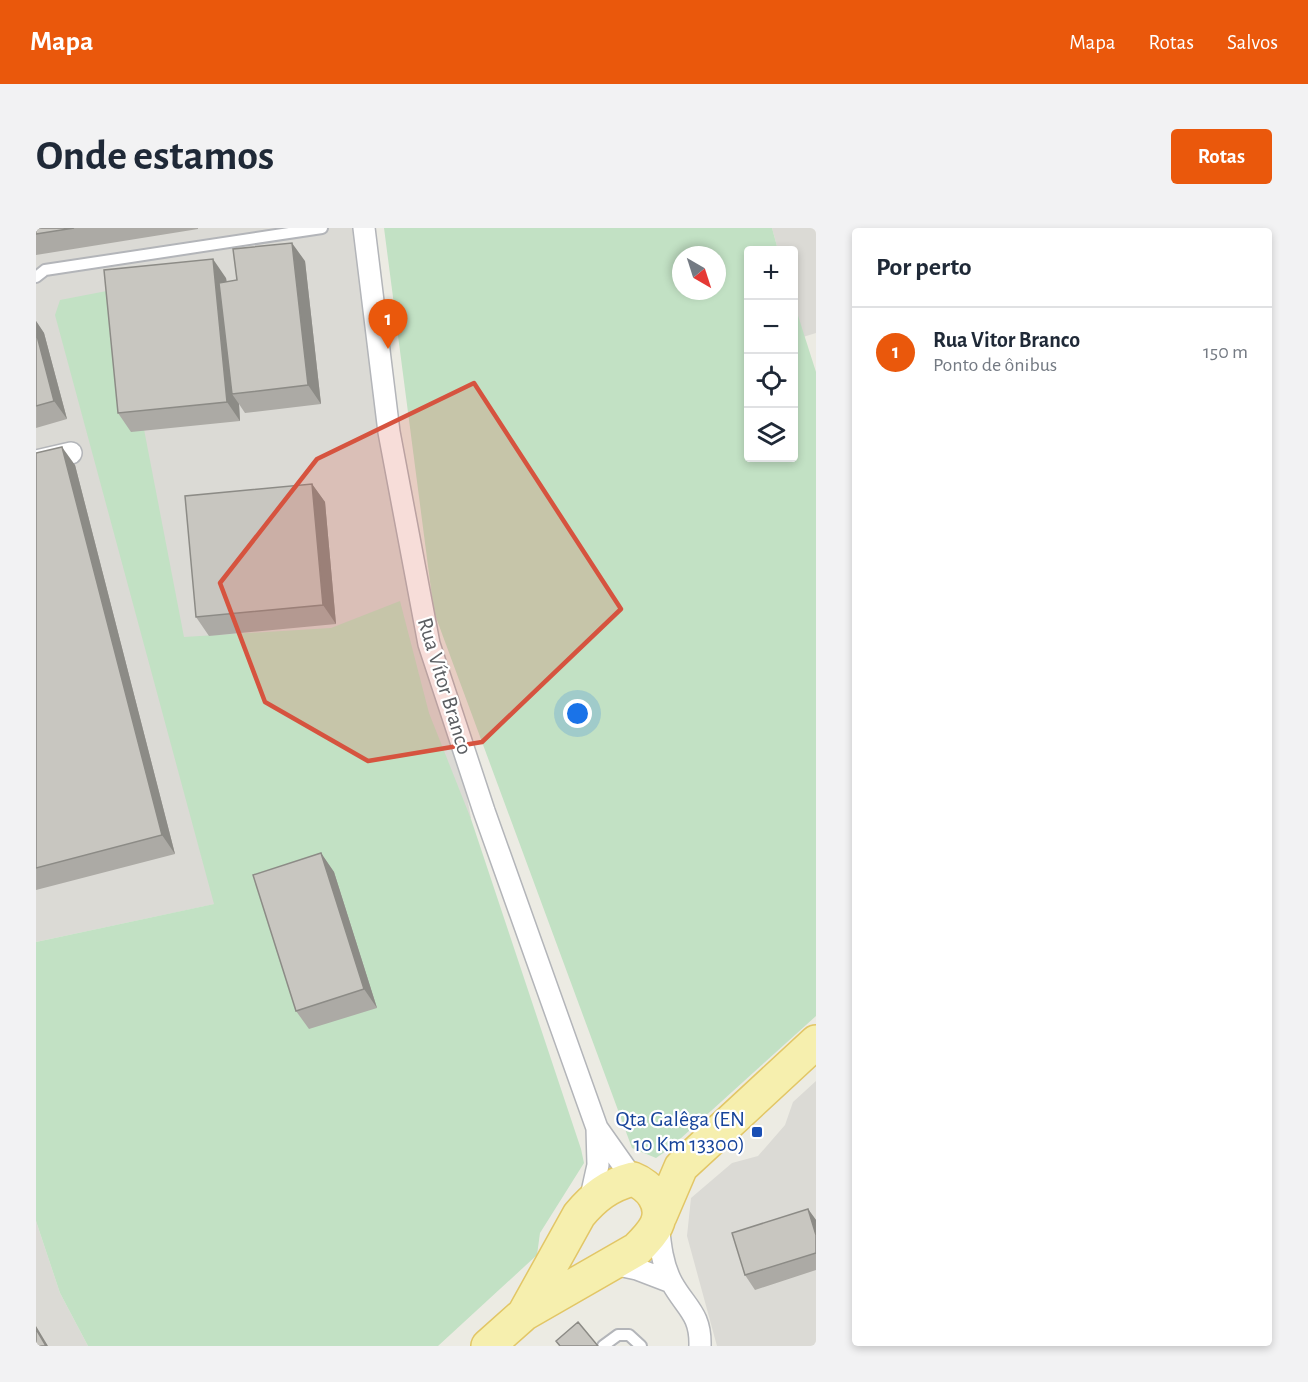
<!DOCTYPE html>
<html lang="pt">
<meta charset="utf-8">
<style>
:root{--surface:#fff;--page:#f2f2f3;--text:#1f2937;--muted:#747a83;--line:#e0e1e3;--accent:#ea580c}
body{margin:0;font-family:"Alegreya Sans",sans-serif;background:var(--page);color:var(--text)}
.controls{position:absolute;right:18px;top:18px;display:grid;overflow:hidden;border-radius:6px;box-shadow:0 3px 9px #0003}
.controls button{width:54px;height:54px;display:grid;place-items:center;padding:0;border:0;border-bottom:2px solid var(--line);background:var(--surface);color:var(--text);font:30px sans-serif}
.compass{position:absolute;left:636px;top:18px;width:54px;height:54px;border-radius:50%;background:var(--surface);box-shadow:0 3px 9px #0003;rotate:141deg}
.you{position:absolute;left:542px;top:486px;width:21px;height:21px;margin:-15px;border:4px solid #fff;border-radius:50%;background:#1a73e8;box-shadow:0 0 0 9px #1a73e833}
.badge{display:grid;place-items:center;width:39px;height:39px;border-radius:50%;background:var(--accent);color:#fff;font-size:20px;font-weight:700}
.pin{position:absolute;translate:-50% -50px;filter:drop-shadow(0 2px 3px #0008)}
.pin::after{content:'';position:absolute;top:32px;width:21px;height:18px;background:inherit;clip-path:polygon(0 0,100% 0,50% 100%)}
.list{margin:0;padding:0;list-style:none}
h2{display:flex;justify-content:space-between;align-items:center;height:78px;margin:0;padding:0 24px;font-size:26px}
h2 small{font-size:20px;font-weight:400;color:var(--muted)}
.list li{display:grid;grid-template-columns:39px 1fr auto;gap:18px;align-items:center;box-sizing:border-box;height:90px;padding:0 24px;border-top:2px solid var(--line)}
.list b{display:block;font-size:22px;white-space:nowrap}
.list p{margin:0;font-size:20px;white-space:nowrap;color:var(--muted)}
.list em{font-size:20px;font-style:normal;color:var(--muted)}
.icon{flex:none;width:33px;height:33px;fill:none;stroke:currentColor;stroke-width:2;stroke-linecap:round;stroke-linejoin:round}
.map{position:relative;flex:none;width:780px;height:1118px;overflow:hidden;border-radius:6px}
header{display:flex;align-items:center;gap:36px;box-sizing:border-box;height:84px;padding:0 30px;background:var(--accent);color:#fff}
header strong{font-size:28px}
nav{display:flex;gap:33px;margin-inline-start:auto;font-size:21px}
.intro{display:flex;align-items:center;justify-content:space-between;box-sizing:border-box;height:144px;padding:0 36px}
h1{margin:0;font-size:42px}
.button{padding:15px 27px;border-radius:6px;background:var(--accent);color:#fff;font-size:21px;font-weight:700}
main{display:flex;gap:36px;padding:0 36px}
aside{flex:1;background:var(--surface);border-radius:6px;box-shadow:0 3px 9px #0003}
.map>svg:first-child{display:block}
</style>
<header>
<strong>Mapa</strong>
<nav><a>Mapa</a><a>Rotas</a><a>Salvos</a></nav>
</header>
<div class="intro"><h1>Onde estamos</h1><a class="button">Rotas</a></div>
<main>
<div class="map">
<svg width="780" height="1118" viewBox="0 0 780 1118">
<rect width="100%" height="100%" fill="#ecebe3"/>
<!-- industrial -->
<path fill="#dbdad5" d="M 0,0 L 323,0 L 435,590 L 230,665 L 0,714 Z
M 736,0 L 780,0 L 780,105 L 767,109 L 758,75 L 758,22 L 742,22 Z
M 780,853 L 780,1118 L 681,1118 L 651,1008 L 655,970 L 696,935 L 722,928 L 749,897 L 757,874 Z
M 0,993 L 24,1065 L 52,1118 L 0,1118 Z"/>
<!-- green -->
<path fill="#c2e1c4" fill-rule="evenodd" d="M 348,0 L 736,0 L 742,22 L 712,22 L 712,230 L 758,230 L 758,75 L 780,144 L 780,788 L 633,921 L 620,930 L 596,920 L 398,384 ZM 645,27 L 681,27 L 681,63 L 645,63 Z
M 81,61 L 148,409 L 295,400 L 364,373 L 393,485 L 435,591 L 545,921 L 548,935 L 504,1005 L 501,1027 L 402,1118 L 52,1118 L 24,1065 L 0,993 L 0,714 L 178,676 L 19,87 L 24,72 Z"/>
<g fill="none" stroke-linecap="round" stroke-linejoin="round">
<defs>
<path id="lane" d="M 0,49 L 9,42 L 286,0
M 567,1118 L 582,1107 L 593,1107 L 605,1118"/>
<path id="street" d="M 328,0 L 353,204 L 393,416 L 448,583 L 561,900 L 597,951
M 0,233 L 35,225
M 554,973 L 562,937 L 561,900
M 622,995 C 624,1015 626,1037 636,1055 C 650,1080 665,1086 664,1118
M 578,1036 L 601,1041 L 635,1054"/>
<path id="primary" d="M 624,988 L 645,939 L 780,814
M 452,1118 L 488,1086 L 601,1021 C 616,1006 632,990 618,968 C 614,961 605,954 597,951 C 573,957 558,969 543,987 L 488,1086"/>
</defs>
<!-- lane casing -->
<use href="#lane" stroke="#b3b5b9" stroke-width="14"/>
<!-- street casing -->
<use href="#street" stroke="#b3b5b9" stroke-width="24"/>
<!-- primary casing -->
<use href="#primary" stroke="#e2c666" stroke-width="36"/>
<!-- lane -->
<use href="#lane" stroke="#fff" stroke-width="10"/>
<!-- street -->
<use href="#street" stroke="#fff" stroke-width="21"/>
<!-- primary -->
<use href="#primary" stroke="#f6efae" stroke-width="33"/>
</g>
<!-- wall -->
<path fill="#acaaa5" d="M 0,0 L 162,0 L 162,1 L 0,27 Z
M 269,33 L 285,176 L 209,185 L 203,176 L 204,193 L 95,204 L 82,185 L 190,50 L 191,54 L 201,52 Z
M 0,93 L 8,105 L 31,191 L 0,200 Z
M 0,225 L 39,237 L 139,626 L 0,662 Z
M 276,256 L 289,274 L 300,396 L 173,408 L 160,389 Z
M 285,625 L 298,644 L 341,780 L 273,801 L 260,783 Z
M 772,981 L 780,992 L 780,1042 L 719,1062 L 709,1047 Z"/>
<!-- shaded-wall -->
<path fill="#8c8b86" d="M 256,15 L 269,33 L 285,176 L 272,157 Z
M 177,31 L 190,50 L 202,165 L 196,166 L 203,176 L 204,193 L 191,174 Z
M 0,93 L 8,105 L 31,191 L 18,173 L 0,104 Z
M 26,219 L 39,237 L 139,626 L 126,607 Z
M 276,256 L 289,274 L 300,396 L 287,377 Z
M 285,625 L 298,644 L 341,780 L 328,761 Z
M 772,981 L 780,992 L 780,1007 Z
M 0,1098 L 12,1118 L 10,1118 L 0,1101 Z"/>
<!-- building -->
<path fill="#c8c6c0" stroke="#8c8b86" stroke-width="1.5" d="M 0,0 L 38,0 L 0,6 Z
M 256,15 L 272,157 L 196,166 L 183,55 L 201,52 L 197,21 Z
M 177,31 L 191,174 L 82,185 L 68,42 Z
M 0,104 L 18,173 L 0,178 Z
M 26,219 L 126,607 L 0,640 L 0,225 Z
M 276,256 L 287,377 L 160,389 L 149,268 Z
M 285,625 L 328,761 L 260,783 L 217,647 Z
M 772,981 L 780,1007 L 780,1025 L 709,1047 L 696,1005 Z
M 542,1094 L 562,1118 L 524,1118 L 520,1113 Z
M 0,1101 L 10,1118 L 0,1118 Z"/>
<!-- marked area -->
<path fill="#d6533f" fill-opacity="0.2" stroke="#d6533f" stroke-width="4.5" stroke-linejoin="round" d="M 438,155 L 585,381 L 446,514 L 332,533 L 229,474 L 184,355 L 281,231 Z"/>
<!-- markers -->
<rect fill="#1a4fb4" stroke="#fff" stroke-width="2" x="715" y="898" width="12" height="12" rx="3"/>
<g text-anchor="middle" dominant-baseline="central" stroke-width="4.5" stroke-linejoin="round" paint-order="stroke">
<!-- street labels -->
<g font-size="22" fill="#5b5e62" stroke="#fff">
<text transform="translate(409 458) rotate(73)">Rua Vítor Branco</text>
</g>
<!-- transit labels -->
<g font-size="22" fill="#164399" stroke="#fff" text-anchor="end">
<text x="709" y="891">Qta Galêga (EN<tspan x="709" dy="25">10 Km 13300)</tspan></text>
</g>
</g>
</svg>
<div class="controls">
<button>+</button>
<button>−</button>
<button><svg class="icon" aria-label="locate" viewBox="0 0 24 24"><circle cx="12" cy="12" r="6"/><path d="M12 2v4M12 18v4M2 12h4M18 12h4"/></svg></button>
<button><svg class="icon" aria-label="layers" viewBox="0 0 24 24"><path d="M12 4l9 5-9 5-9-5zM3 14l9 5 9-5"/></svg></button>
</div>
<svg class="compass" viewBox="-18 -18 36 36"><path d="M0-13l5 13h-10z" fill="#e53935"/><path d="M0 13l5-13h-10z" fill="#747a83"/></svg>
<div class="you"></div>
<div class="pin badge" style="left:352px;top:121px">1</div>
</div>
<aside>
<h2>Por perto<small></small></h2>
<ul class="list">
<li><span class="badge">1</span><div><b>Rua Vitor Branco</b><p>Ponto de ônibus</p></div><em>150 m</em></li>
</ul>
</aside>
</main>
